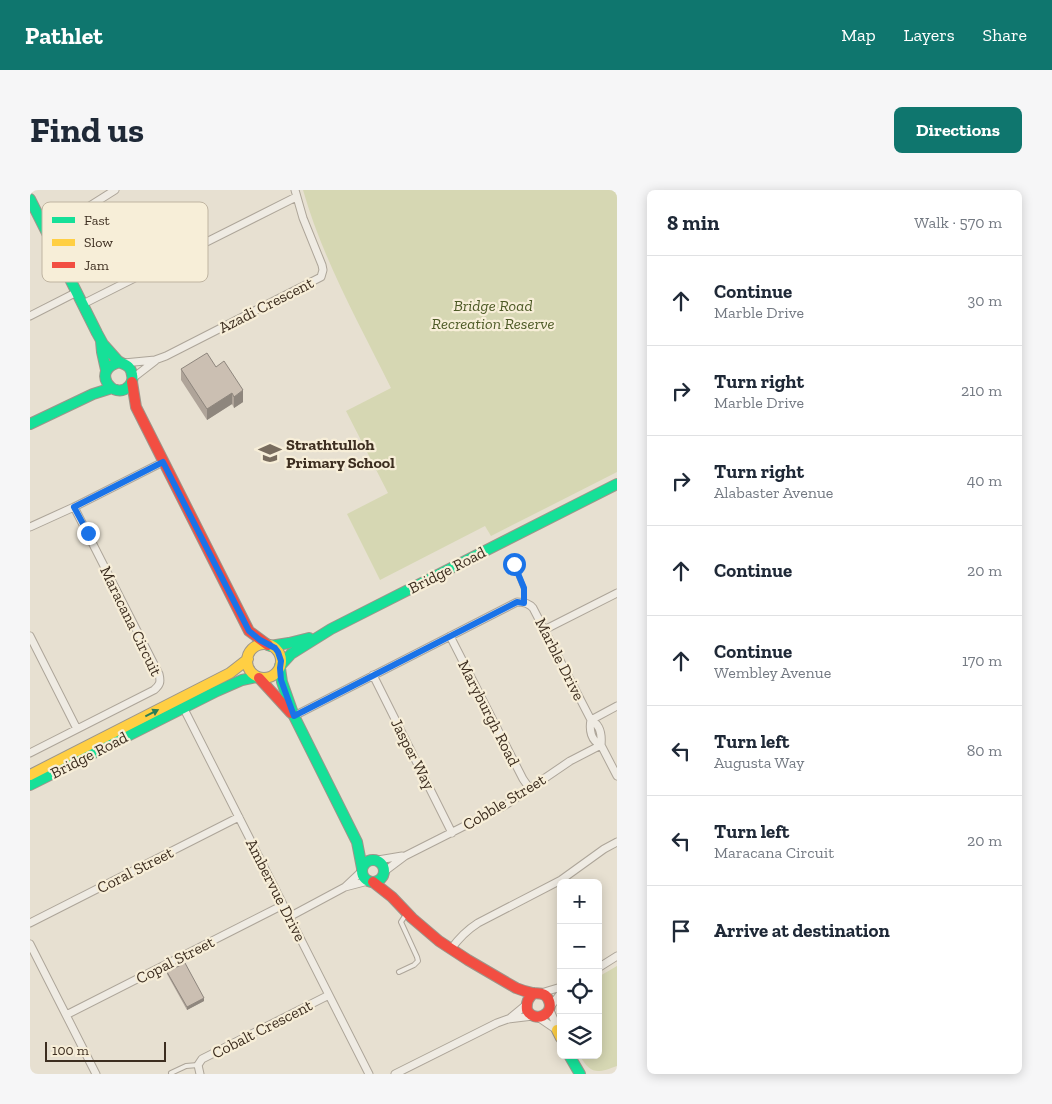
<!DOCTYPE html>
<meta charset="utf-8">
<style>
:root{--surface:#fff;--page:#f6f6f7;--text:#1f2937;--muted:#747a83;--line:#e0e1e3;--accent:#0f766e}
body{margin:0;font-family:"Zilla Slab",serif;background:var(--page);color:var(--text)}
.controls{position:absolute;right:15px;bottom:15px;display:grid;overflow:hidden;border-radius:8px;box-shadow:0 2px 12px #0003}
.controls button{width:45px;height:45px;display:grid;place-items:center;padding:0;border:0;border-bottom:1px solid var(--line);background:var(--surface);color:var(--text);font:25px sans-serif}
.scale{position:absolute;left:15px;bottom:12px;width:121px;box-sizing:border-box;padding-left:5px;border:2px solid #3d2e20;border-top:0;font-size:14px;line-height:18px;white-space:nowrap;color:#3d2e20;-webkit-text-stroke:4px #f7eed8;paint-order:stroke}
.stop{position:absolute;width:15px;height:15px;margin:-11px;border:4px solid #1a73e8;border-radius:50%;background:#fff}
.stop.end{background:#1a73e8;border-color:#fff;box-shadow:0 1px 5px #0008}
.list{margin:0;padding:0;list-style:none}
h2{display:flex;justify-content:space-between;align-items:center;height:65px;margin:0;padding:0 20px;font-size:21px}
h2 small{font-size:16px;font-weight:400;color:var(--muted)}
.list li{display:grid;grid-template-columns:32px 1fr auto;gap:15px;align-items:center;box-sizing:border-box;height:90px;padding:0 20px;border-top:1px solid var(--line)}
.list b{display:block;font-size:19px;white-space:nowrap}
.list p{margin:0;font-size:16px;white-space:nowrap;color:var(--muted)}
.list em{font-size:16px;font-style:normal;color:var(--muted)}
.icon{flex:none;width:28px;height:28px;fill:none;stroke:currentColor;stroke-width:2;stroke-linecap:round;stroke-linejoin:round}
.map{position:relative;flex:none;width:587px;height:884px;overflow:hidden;border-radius:8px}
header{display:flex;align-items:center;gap:30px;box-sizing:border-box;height:70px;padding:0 25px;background:var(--accent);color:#fff}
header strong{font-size:24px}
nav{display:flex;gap:28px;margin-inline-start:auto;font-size:18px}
.intro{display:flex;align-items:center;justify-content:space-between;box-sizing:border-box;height:120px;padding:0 30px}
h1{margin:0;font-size:35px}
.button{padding:12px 22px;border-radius:8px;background:var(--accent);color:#fff;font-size:18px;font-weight:700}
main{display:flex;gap:30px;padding:0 30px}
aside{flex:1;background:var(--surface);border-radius:8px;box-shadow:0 2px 12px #0003}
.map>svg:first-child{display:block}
</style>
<header>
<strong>Pathlet</strong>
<nav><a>Map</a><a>Layers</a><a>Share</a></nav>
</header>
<div class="intro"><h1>Find us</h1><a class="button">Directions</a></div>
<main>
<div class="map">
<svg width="587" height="884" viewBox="0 0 587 884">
<rect width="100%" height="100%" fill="#e7e0d1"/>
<!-- green -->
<path fill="#d6d7b3" d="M 273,0 L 587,0 L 587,282 L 461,346 L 455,336 L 350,390 L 317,324 L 358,303 L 316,221 L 361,198 C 329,133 293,70 273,0 Z
M 587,776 L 587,876 C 566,884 561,884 549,865 L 568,865 L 568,787 Z"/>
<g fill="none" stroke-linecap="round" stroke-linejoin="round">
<defs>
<path id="lane" d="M 484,374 L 494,399 L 494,412
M 369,782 L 384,775 L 388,771 L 387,767 L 371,732 L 377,723
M 141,883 L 156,876 L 168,875"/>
<path id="street" d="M 17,43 L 85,0
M 53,114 L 266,7
M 0,126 L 47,102
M 94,173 L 125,170 L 136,166 L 291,87 L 293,80 L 292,75 L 273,28 L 265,0
M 103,188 L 125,171
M 0,337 L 44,317 L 133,272
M 514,440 L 587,403
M 0,446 L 47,539
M 420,446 L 493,589 L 500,599
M 343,485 L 422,643
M 153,517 L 339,884
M 264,526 L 487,412 C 494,412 499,413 503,418 L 561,530 C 571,535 572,545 571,555
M 561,530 C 559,540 561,551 571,555 L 587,586
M 561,530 L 587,516
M 0,563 L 124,500 C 130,495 131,492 129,484 L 44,317
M 348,670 L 372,666
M 355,681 L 375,666 L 474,616 L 540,571 L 571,555
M 315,697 L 332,681
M 259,727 L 315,697 L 338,691
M 0,733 L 209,627
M 0,754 L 66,884
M 421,759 C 429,748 437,740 448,733 L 531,690 L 574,659 L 587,652
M 568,778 L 587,766
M 511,803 L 531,797
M 520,817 L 531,803
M 519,818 L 525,832 L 527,840
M 36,825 L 253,715
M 508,827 L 527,840
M 479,829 L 496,815
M 170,884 L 168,875 L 172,869 L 299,805
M 365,884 L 467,833 L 478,829 L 503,826"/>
<path id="fast" d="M 0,9 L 67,143 L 73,154 L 89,172 C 96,175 101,176 102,185 C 103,189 102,193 99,196 C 84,212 59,180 90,172
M 71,151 L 72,162 L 76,180
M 0,234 L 63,204 L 82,198
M 240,456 L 259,453 L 279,448
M 250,476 L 261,464 L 301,439 L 587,294
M 250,478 L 252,492 L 264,526 L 327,652 L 332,678
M 0,595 L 187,501 L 212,490 L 227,487
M332 681a11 11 0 1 1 22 0a11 11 0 1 1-22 0Z
M 539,865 L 550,884"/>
<path id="slow" d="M217 471a17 17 0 1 1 34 0a17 17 0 1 1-34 0Z
M 0,585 L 200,483 L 218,469
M 527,840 L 531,848"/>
<path id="jam" d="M 102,192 L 106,217 L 219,441 L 238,455
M 229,488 L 261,523
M 343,692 L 362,707 L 382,728 L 409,751 L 438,770 L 486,798 C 491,800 497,802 502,803 C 509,804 516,802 519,811 C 524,824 505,834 497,820 C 496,812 498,808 504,803"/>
</defs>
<!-- lane casing -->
<use href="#lane" stroke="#ada599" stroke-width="6"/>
<!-- street casing -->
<use href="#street" stroke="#ada599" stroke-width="9"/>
<!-- fast casing -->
<use href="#fast" stroke="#9c958a" stroke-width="12"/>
<!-- slow casing -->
<use href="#slow" stroke="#9c958a" stroke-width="12"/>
<!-- jam casing -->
<use href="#jam" stroke="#9c958a" stroke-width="12"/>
<!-- lane -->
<use href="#lane" stroke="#efebe3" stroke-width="4"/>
<!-- street -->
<use href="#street" stroke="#efebe3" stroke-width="7"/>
<!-- fast -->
<use href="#fast" stroke="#16e098" stroke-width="10"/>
<!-- slow -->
<use href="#slow" stroke="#ffcf43" stroke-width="10"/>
<!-- jam -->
<use href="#jam" stroke="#f24e42" stroke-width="10"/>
</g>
<!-- wall -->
<path fill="#afa499" d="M 186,177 L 213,212 L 204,218 L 202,214 L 177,230 L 151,190 L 151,179 Z
M 137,782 L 174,811 L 157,820 L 137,784 Z"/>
<!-- shaded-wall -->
<path fill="#8e867d" d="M 213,200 L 213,212 L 204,218 L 204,207 Z
M 202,203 L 202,214 L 177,230 L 177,219 Z
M 174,808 L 174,811 L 157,820 L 157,817 Z"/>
<!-- building -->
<path fill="#cbbfb2" stroke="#8e867d" d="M 177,163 L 186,177 L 194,171 L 213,200 L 204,207 L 202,203 L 177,219 L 151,179 Z
M 155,773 L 174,808 L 157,817 L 137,782 Z"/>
<!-- one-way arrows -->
<defs><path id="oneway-solid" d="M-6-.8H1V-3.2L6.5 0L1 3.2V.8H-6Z" transform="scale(1.25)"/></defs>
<use fill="#2b7e56" href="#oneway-solid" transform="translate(122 523) rotate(-27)"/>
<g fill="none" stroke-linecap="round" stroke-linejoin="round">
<!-- route -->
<path stroke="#1a73e8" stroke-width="6" d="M 58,343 L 44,317 L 133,272 L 219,441 L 230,450 L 245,458 L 248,462 L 251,471 L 250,478 L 251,490 L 264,526 L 487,412 L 494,413 L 494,398 L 484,374"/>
</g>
<!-- icons -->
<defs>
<symbol id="school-bare" viewBox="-9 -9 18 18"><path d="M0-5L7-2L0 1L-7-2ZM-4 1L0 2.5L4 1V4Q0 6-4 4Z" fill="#786c5e" stroke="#f7eed8" stroke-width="2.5" paint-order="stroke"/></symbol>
</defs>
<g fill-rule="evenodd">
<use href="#school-bare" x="224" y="247" width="32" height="32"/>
</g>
<g text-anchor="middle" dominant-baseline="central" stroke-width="4.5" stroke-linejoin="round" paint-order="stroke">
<!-- street labels -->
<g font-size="16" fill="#3d2e20" stroke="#f7eed8">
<text transform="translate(236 115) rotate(-27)">Azadi Crescent</text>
<text transform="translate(417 380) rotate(-27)">Bridge Road</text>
<text transform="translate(101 431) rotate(64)">Maracana Circuit</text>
<text transform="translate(530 469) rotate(63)">Marble Drive</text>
<text transform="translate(459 523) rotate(63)">Maryburgh Road</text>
<text transform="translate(383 564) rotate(63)">Jasper Way</text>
<text transform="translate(59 565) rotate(-27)">Bridge Road</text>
<text transform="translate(474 612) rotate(-31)">Cobble Street</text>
<text transform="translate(105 680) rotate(-27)">Coral Street</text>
<text transform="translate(246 700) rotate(63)">Ambervue Drive</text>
<text transform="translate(145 770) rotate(-27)">Copal Street</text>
<text transform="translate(232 839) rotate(-27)">Cobalt Crescent</text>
</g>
<!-- park labels -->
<g font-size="16" font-style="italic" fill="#4d5a26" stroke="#f7eed8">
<text x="463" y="115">Bridge Road<tspan x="463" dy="18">Recreation Reserve</tspan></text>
</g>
<!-- poi labels -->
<g font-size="16" font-weight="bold" fill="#3d2e20" stroke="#f7eed8" text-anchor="start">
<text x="256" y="254">Strathtulloh<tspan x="256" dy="18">Primary School</tspan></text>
</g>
</g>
<!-- legend -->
<rect x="12" y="12" width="166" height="80" rx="8" fill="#f7eed8" stroke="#bfb4a1" stroke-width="1"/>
<rect x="22" y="27" width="23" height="6" fill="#16e098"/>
<rect x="22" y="49" width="23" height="7" fill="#ffcf43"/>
<rect x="22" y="72" width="23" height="6" fill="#f24e42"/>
<g font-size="14" fill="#3d2e20">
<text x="54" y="35">Fast</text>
<text x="54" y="57">Slow</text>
<text x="54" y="80">Jam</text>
</g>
</svg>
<div class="controls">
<button>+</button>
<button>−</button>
<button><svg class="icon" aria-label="locate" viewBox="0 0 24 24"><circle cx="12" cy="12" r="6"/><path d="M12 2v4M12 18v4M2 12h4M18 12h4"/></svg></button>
<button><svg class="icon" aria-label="layers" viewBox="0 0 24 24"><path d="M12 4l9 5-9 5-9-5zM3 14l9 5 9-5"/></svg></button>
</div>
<div class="scale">100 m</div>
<div class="stop" style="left:484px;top:374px"></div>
<div class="stop end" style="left:58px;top:343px"></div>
</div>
<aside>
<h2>8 min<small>Walk · 570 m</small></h2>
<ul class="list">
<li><svg class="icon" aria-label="ahead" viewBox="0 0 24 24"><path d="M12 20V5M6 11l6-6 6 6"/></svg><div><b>Continue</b><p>Marble Drive</p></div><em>30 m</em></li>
<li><svg class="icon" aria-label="right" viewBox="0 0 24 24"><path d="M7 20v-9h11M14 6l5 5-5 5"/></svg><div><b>Turn right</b><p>Marble Drive</p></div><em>210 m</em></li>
<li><svg class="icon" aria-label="right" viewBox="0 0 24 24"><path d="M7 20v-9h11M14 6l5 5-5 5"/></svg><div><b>Turn right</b><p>Alabaster Avenue</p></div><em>40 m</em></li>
<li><svg class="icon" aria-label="ahead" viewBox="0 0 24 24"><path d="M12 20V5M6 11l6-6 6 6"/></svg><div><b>Continue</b></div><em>20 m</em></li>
<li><svg class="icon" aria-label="ahead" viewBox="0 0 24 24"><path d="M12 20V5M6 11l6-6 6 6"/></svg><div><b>Continue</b><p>Wembley Avenue</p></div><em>170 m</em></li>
<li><svg class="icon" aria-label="left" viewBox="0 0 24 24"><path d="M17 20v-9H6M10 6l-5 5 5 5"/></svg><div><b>Turn left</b><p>Augusta Way</p></div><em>80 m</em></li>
<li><svg class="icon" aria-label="left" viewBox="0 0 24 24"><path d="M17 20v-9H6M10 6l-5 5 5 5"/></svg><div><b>Turn left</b><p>Maracana Circuit</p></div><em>20 m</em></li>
<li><svg class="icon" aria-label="arrive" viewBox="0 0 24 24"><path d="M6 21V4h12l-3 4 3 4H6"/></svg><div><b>Arrive at destination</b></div></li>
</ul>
</aside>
</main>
